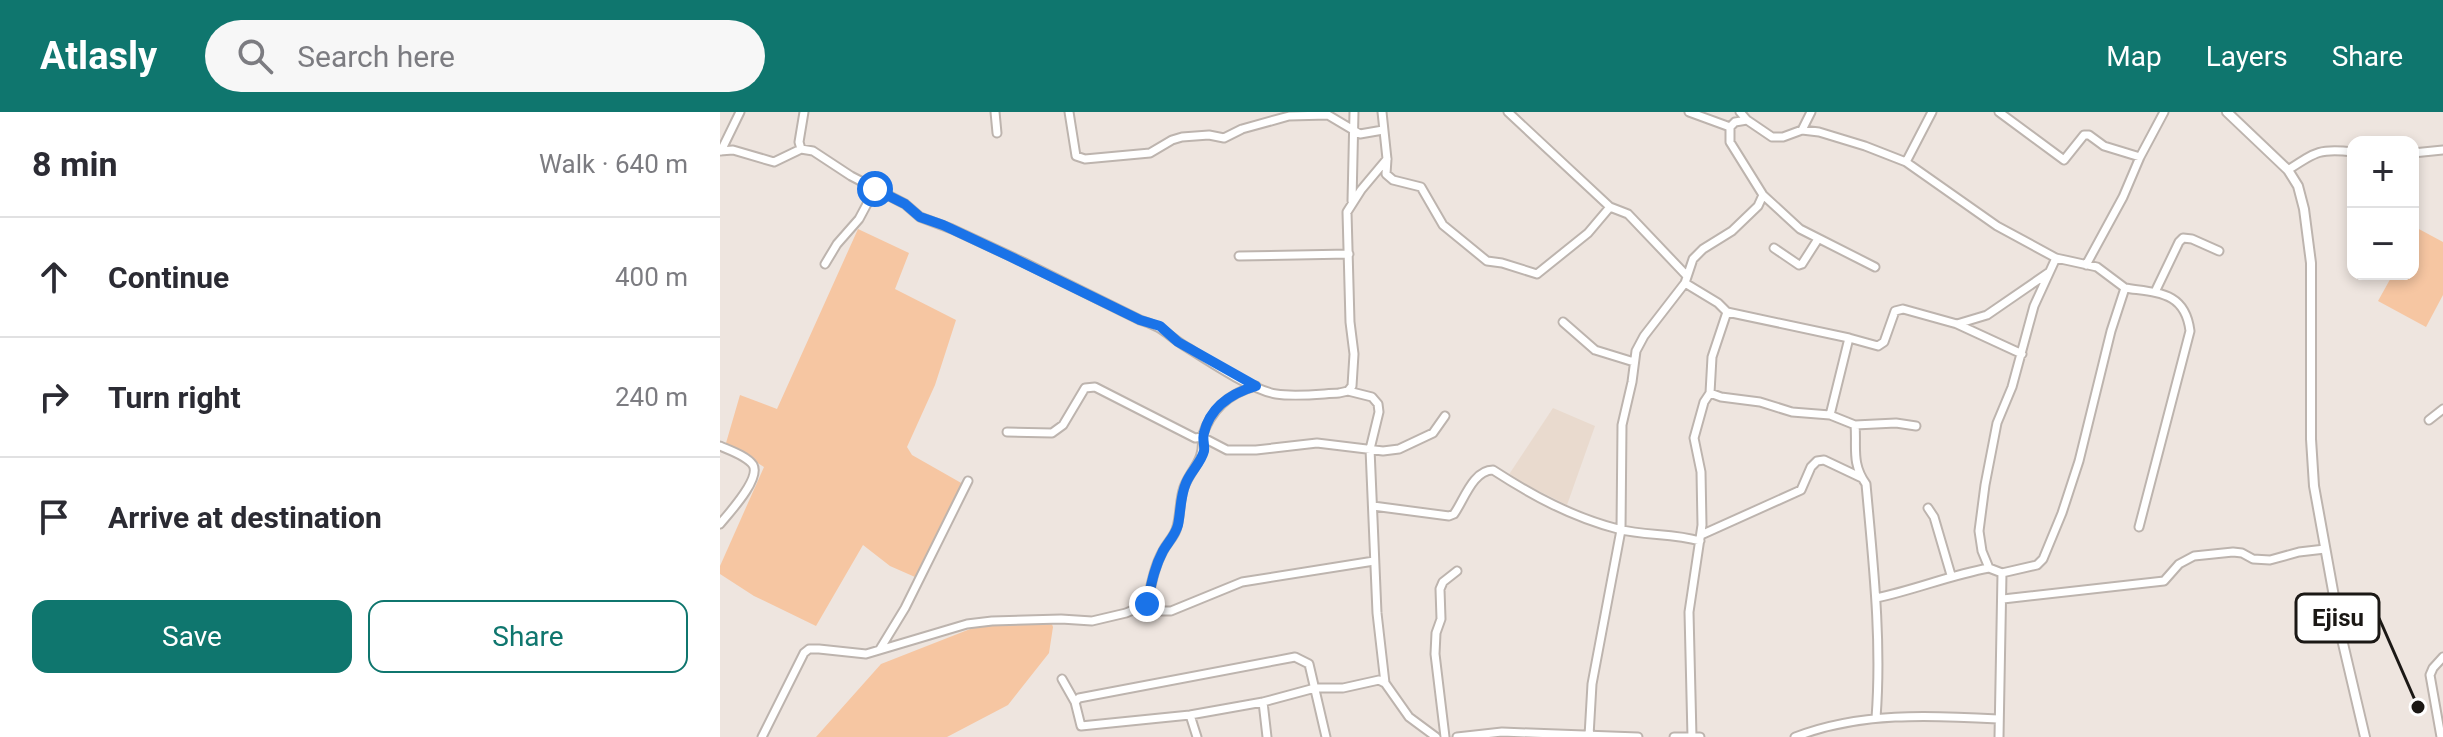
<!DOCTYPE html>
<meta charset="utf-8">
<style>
:root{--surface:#fff;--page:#f7f7f7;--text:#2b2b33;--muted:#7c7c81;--line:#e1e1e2;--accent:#0f766e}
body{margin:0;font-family:Roboto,sans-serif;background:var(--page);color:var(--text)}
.controls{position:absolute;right:24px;top:24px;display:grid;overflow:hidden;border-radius:16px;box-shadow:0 4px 12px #0003}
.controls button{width:72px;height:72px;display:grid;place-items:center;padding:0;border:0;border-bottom:2px solid var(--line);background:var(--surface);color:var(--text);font:40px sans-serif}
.stop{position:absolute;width:24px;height:24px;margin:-18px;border:6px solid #1a73e8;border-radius:50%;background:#fff}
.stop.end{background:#1a73e8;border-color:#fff;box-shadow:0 2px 8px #0008}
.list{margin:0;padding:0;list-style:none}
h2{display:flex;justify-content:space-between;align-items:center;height:104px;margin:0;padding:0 32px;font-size:34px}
h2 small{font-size:26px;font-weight:400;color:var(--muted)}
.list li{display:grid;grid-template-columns:52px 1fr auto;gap:24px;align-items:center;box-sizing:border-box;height:120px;padding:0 32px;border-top:2px solid var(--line)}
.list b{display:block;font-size:30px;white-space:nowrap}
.list em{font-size:26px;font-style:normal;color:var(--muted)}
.actions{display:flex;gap:16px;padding:24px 32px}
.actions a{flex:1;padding:18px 0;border:2px solid var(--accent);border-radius:16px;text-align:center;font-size:28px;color:var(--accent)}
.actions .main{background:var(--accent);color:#fff}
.icon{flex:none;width:44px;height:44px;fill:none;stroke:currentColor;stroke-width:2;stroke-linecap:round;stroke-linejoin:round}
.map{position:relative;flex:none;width:1723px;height:625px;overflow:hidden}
header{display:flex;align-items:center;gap:48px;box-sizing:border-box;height:112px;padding:0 40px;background:var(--accent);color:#fff}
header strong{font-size:38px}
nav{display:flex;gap:44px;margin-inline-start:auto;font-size:28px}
.search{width:560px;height:72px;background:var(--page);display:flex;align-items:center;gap:20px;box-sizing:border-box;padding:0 28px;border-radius:44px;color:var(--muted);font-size:30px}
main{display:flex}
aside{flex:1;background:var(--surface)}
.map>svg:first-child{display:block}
</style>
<header>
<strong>Atlasly</strong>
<div class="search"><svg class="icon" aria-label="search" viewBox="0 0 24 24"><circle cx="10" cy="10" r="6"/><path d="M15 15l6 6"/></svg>Search here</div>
<nav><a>Map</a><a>Layers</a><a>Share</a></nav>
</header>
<main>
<aside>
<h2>8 min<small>Walk · 640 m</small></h2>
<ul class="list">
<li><svg class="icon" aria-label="ahead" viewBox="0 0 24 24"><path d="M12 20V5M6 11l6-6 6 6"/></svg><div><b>Continue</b></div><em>400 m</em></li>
<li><svg class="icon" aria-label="right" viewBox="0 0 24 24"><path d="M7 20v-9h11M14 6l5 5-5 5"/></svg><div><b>Turn right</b></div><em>240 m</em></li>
<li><svg class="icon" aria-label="arrive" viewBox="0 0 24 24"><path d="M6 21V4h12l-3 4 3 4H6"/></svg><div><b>Arrive at destination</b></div></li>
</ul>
<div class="actions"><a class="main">Save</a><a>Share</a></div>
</aside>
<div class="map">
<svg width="1723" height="625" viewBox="0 0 1723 625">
<rect width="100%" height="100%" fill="#eee5df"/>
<!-- built -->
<path fill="#e9dace" d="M 833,296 L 875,314 L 847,393 L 788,364 Z"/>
<!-- green -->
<path fill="#f6c6a2" d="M 1697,116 L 1723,130 L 1723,183 L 1706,215 L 1658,189 L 1673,162 L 1693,162 L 1693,123 Z
M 138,117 L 189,141 L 175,177 L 236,208 L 215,273 L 187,335 L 192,343 L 243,372 L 195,465 L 170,454 L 143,433 L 96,514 L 34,484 L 0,462 L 0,454 L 44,355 L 6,331 L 20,283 L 57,297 Z
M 330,507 L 333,515 L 329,541 L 288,593 L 227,625 L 96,625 L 161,552 L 268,510 Z"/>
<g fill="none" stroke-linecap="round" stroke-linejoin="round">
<defs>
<path id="minor" d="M 275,0 L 277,21
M 349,0 L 356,44 L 365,47 L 430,41 L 452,28 L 462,25 L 489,23 L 504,26 L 522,17 L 569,4 L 608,3 L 640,22 L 663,18
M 662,0 L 667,47 L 666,62 L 673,68 L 701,75 L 723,113 L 767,149 L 782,151 L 817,162 L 868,121 L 890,95
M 788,0 L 890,95 L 908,102 L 967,164
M 969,0 L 1010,15
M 1020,0 L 1027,8 L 1052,25 L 1063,25 L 1082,18 L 1099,20 L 1145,34 L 1186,50 L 1277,114 L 1336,146 L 1377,155 L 1405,176 L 1391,219 L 1359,349 L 1342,401 L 1323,447 L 1317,453 L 1282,461 L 1269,456 L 1262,439 L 1259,419 L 1265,373 L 1277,311 L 1292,275 L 1314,194 L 1336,146
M 1279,0 L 1344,48 L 1364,23 L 1369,23 L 1384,34 L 1420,45
M 1027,8 L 1015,10 L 1010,15 L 1010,30 L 1043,83 L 1080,117 L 1155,155
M 1082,18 L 1091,0
M 81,37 L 79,30 L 84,0
M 0,39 L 13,38 L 54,50 L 81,37 L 93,39 L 131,64 L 185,92 L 200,105 L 232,117 L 303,150 L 420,208 C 444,215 448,224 468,236 C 490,250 532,278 556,282 C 576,285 599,282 619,281 L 628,279 L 632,274 L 634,242 L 630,210 L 627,100 L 641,78 L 667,47
M 1,39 L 20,0
M 1693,41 L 1723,38
M 1186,50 L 1212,0
M 1568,58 C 1595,40 1600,36 1633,40
M 632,89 L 634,0
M 1054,136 L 1079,153 L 1082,152 L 1098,127
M 519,144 L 629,142
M 105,152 L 117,132 L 139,107 L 155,77
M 1366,153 L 1403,85 L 1420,45 L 1444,0
M 965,171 L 998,191 L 1007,200 L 992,245 L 990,281
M 1405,176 C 1437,181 1465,179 1470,219 L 1419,415
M 1435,180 L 1459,130 L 1463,126 L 1472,127 L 1499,139
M 1007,200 L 1129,226
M 843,210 L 875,238 L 914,250
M 1237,212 L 1267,203 L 1328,161
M 628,279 L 652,285 L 658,292 L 659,300 L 650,337 L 657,501 L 665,571
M 1110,303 L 1129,226 L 1158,234 L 1164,230 L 1175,199 L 1183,197 L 1237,212 L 1302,242
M 1709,308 L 1723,297
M 1135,313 L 1176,311 L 1196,314
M 287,320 L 332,321 L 343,313 L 365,276 L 375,275 L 475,326 L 482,325 C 491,297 509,281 536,274
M 0,334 C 9,338 27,344 33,353 C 41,367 9,401 0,412
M 653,394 L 729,404 L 734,402 C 744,388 753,358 773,358 C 813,384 852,405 898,417 C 925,424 953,421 980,429
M 1208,396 L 1214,405 L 1231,463
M 981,423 L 1081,378 L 1091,355 L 1097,349 L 1104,348 L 1142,366
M 1156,486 C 1195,478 1230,463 1269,456
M 1283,487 L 1444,469 L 1459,452 L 1474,444 L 1513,440 L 1522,441 L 1533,447 L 1550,448 L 1579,440 L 1605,437
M 427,492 L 440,499 L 451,499 L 522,470 L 654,449
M 160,537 L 185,496 L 248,369
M 342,567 L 355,590
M 543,590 L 547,625
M 470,603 L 477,625
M 869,624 L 872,572 L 901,418 L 902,313 L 912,270 L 916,239 L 924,224 L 965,171 L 973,147 L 983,137 L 1012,119 L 1038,94 L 1043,83
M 42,625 L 84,541 L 89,537 L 99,537 L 146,542 L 247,512 L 272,509 L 341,507 L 372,509 L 406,501 L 427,492 C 431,474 434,455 443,439 C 447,431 453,426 456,418 C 461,404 459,389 464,375 C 472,355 485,349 482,325 L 507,338 L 536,338 L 597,331 L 663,339 L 679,337 L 713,321 L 725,304
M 606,625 L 589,552 L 575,545 L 359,586 L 355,590 L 361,614 L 470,603 L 543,590 L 595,576 L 623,576 L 659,568 L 665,571 L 689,605 L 716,625
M 725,625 L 715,542 L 716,521 L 721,507 L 720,477 L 723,470 L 737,459
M 737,625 L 782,620 L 918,625
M 954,625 L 980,625
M 972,625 L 969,500 L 982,413 L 981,360 L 974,326 L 984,290 L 990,281 L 1001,285 L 1040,290 L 1072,300 L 1110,303 L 1135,313 C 1137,335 1131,351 1146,372 C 1153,450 1162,528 1156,606
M 1075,625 C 1139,600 1210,603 1278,607
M 1279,625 L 1282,461
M 1721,625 L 1710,563 L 1713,556 L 1723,545"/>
<path id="tertiary" d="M 1507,0 L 1568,58 L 1578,74 L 1584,97 L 1591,151 L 1591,327 L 1594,374 L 1621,523 L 1645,625"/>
</defs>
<!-- minor casing -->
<use href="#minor" stroke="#bdb4ae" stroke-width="11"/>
<!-- tertiary casing -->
<use href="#tertiary" stroke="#bdb4ae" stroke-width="12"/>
<!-- minor -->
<use href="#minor" stroke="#fff" stroke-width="7"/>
<!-- tertiary -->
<use href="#tertiary" stroke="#fff" stroke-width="8"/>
</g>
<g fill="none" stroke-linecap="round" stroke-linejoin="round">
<!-- route -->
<path stroke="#1a73e8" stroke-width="10" d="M 155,77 L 185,92 L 200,105 L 223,113 L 289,144 L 420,208 L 440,214 L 458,230 L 536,274 C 512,281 490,295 484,321 C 482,327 485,333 484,339 C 481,351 470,360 466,371 C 460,385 461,398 458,413 C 455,424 448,430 443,439 C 434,456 431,474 427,492"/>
</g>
<!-- callouts -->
<path fill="none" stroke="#1b1815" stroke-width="3" d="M1698 595L1659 506"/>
<circle fill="#1b1815" stroke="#fff" stroke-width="3" cx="1698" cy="595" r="8"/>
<rect fill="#fff" stroke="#1b1815" stroke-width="3" x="1576" y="482" width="83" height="48" rx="8"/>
<g font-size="24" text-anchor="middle" font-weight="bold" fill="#1b1815">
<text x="1618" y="514">Ejisu</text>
</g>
</svg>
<div class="controls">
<button>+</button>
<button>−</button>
</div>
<div class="stop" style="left:155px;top:77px"></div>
<div class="stop end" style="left:427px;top:492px"></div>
</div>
</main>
